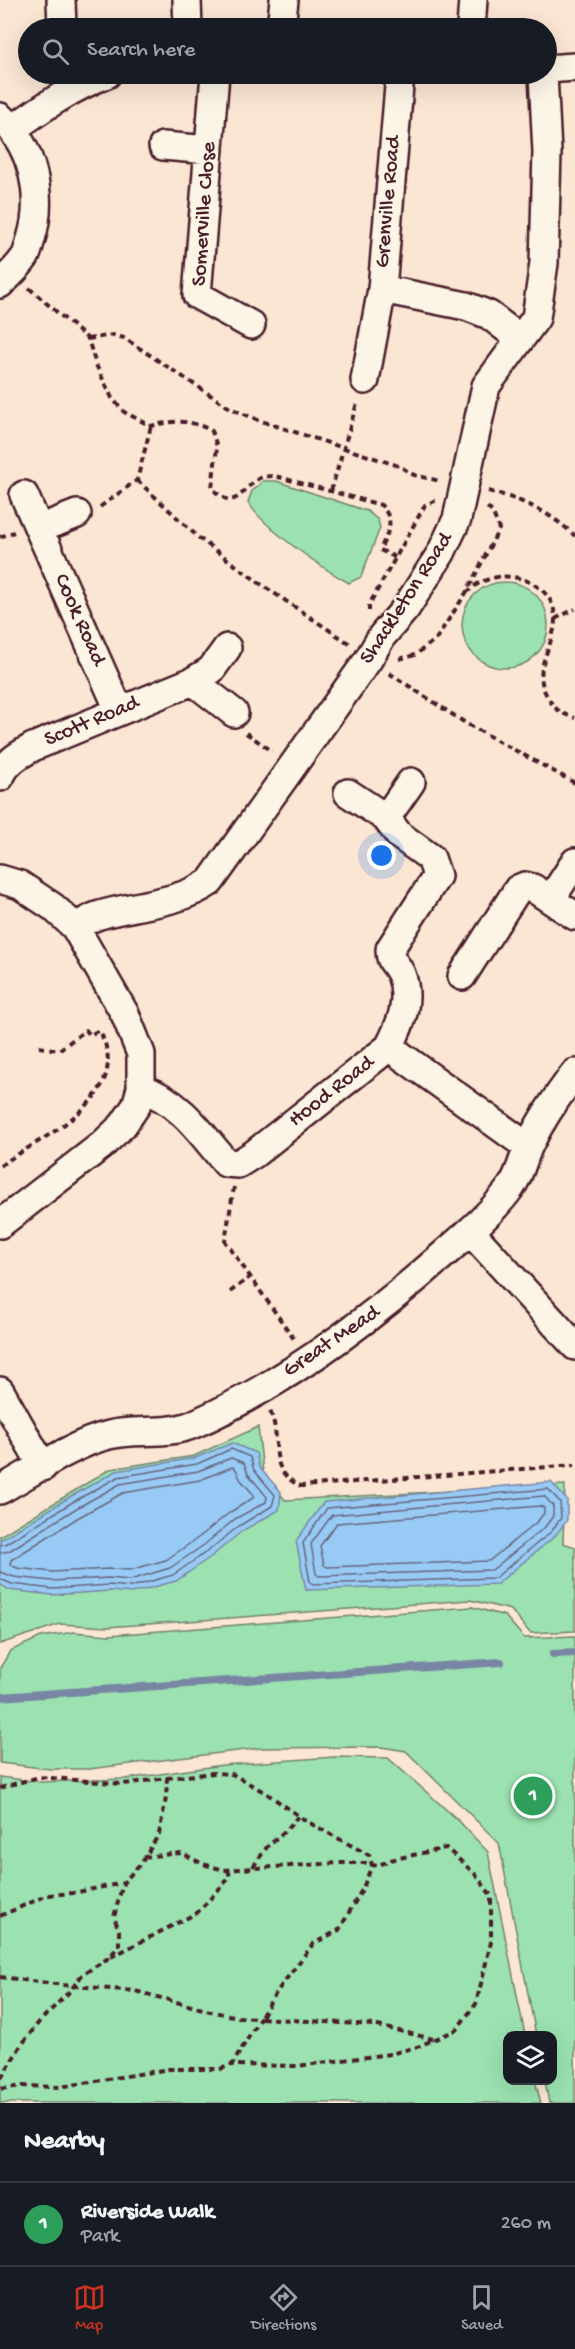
<!DOCTYPE html>
<style>
:root{--surface:#171b24;--page:#242831;--text:#f1f3f6;--muted:#9ea1a6;--line:#363941;--accent:#c8321e}
body{margin:0;font-family:"Gochi Hand",sans-serif;background:var(--page);color:var(--text)}
.controls{position:absolute;right:18px;bottom:18px;display:grid;overflow:hidden;border-radius:12px;box-shadow:0 6px 24px #0002}
.controls button{width:54px;height:54px;display:grid;place-items:center;padding:0;border:0;border-bottom:2px solid var(--line);background:var(--surface);color:var(--text);font:30px sans-serif}
.you{position:absolute;left:382px;top:856px;width:21px;height:21px;margin:-15px;border:4px solid #fff;border-radius:50%;background:#1a73e8;box-shadow:0 0 0 9px #1a73e833}
.badge{display:grid;place-items:center;width:39px;height:39px;border-radius:50%;background:var(--accent);color:#fff;font-size:20px;font-weight:700}
.pin{position:absolute;translate:-50% -50%;border:3px solid #fff;box-shadow:0 2px 6px #0006}
.list{margin:0;padding:0;list-style:none}
h2{display:flex;justify-content:space-between;align-items:center;height:78px;margin:0;padding:0 24px;font-size:26px}
h2 small{font-size:20px;font-weight:400;color:var(--muted)}
.list li{display:grid;grid-template-columns:39px 1fr auto;gap:18px;align-items:center;box-sizing:border-box;height:84px;padding:0 24px;border-top:2px solid var(--line)}
.list b{display:block;font-size:22px;white-space:nowrap}
.list p{margin:0;font-size:20px;white-space:nowrap;color:var(--muted)}
.list em{font-size:20px;font-style:normal;color:var(--muted)}
.icon{flex:none;width:33px;height:33px;fill:none;stroke:currentColor;stroke-width:2;stroke-linecap:round;stroke-linejoin:round}
.map{position:relative;flex:none;width:575px;height:2103px;overflow:hidden}
.search{position:absolute;background:var(--surface);box-shadow:0 6px 24px #0002;left:18px;right:18px;top:18px;height:66px;display:flex;align-items:center;gap:15px;box-sizing:border-box;padding:0 21px;border-radius:33px;color:var(--muted);font-size:22px}
.sheet{height:162px;background:var(--surface)}
nav{display:flex;justify-content:space-around;align-items:center;box-sizing:border-box;height:84px;border-top:2px solid var(--line);background:var(--surface);font-size:16px;color:var(--muted)}
nav a{display:grid;justify-items:center;gap:3px}
nav .on{color:var(--accent)}
.map>svg:first-child{display:block}
</style>
<div class="map">
<svg width="575" height="2103" viewBox="0 0 575 2103">
<rect width="100%" height="100%" fill="#fbe6d4"/>
<filter id="ink" filterUnits="userSpaceOnUse"><feTurbulence type="fractalNoise" baseFrequency=".0167" numOctaves="2"/><feDisplacementMap in="SourceGraphic" scale="12" xChannelSelector="R" yChannelSelector="G"/><feConvolveMatrix kernelMatrix="1 2 1 2 8 2 1 2 1" color-interpolation-filters="sRGB"/></filter>
<g filter="url(#ink)">
<!-- green -->
<path fill="#9be2b0" stroke="#72806e" stroke-width="1.5" d="M 263,481 L 276,481 L 367,511 L 378,520 L 380,528 L 361,577 L 349,583 C 322,568 262,527 248,502 L 252,491 Z
M462 625a43 43 0 1 1 86 0a43 43 0 1 1-86 0Z
M 258,1427 L 263,1472 L 285,1500 L 565,1485 L 563,1543 L 575,1547 L 575,1631 L 530,1633 L 511,1610 L 470,1600 L 107,1627 L 60,1624 L 0,1644 L 0,1536 L 110,1469 L 194,1456 Z
M 472,1607 L 505,1616 L 524,1638 L 575,1636 L 575,2103 L 549,2103 L 545,2081 L 552,2080 L 552,2036 L 536,2035 L 499,1843 L 406,1751 L 381,1747 L 261,1748 L 89,1769 L 50,1769 L 0,1763 L 0,1668 L 10,1651 L 41,1637 L 74,1632 L 109,1635 Z
M 334,1757 L 388,1758 L 458,1820 L 488,1852 L 525,2035 L 508,2036 L 508,2080 L 535,2081 L 541,2103 L 0,2103 L 0,1777 L 41,1782 L 125,1779 L 223,1765 Z"/>
<!-- water -->
<path fill="#97cbf5" stroke="#7886a4" stroke-width="1.5" d="M 232,1443 L 256,1453 L 259,1467 L 281,1492 L 279,1510 L 242,1531 L 212,1556 L 176,1581 L 131,1593 L 110,1591 L 52,1595 L 9,1590 L 0,1584 L 0,1540 L 68,1498 L 116,1471 L 195,1458 Z
M 551,1482 L 567,1500 L 567,1520 L 555,1536 L 497,1584 L 306,1590 L 296,1541 L 324,1502 Z"/>
<g fill="none" stroke-linecap="round" stroke-linejoin="round">
<!-- shore -->
<path stroke="#69647c" stroke-width="1.5" d="M 232,1467 L 236,1469 L 240,1479 L 254,1495 L 253,1498 L 229,1513 L 198,1538 L 166,1560 L 130,1570 L 109,1569 L 52,1572 L 17,1568 L 10,1564 L 11,1560 L 79,1517 L 123,1493 L 200,1480 Z
M 548,1489 L 560,1502 L 561,1518 L 551,1532 L 495,1578 L 313,1584 L 310,1582 L 303,1543 L 327,1508 Z
M 544,1496 L 553,1506 L 553,1516 L 545,1527 L 492,1570 L 319,1576 L 316,1574 L 311,1544 L 332,1515 Z
M 540,1506 L 544,1508 L 544,1513 L 538,1521 L 489,1561 L 327,1567 L 324,1565 L 320,1546 L 337,1523 Z
M 0,1545 L 5,1544 L 71,1503 L 118,1477 L 197,1464 L 231,1449 L 250,1457 L 254,1470 L 275,1495 L 272,1506 L 239,1526 L 208,1551 L 173,1575 L 131,1587 L 109,1585 L 52,1589 L 12,1584 L 0,1579
M 0,1553 L 9,1551 L 75,1509 L 120,1484 L 198,1471 L 231,1458 L 244,1463 L 248,1474 L 267,1497 L 266,1502 L 235,1519 L 204,1545 L 170,1568 L 130,1580 L 109,1578 L 52,1581 L 14,1577 L 0,1572"/>
<!-- stream -->
<path stroke="#7886a4" stroke-width="8" d="M 553,1654 L 575,1653
M 0,1697 L 501,1662"/>
<defs>
<path id="minor" d="M 61,0 L 62,28
M 187,0 L 188,28
M 281,28 L 284,0
M 471,28 L 473,0
M 546,69 L 575,67
M 215,74 L 197,295 L 251,325
M 400,74 L 382,289 L 466,306 L 489,315 L 519,338
M 0,117 C 33,147 44,196 31,239 C 29,245 28,252 25,257 C 18,267 9,276 0,284
M 13,129 C 43,107 73,87 107,74
M 163,146 L 209,150
M 365,380 L 382,289
M 24,495 L 119,710
M 39,529 L 77,514
M 193,681 L 234,713
M 0,777 C 7,761 19,755 33,747 L 193,681 L 211,670 L 227,648
M 386,818 L 411,782
M 0,879 L 20,885 L 53,907 L 75,927 L 125,1014 L 141,1054 L 141,1088 L 136,1106 L 123,1125 L 102,1145 L 0,1224
M 551,899 L 575,862
M 75,927 C 83,923 92,917 100,915 C 138,904 177,904 210,882 L 368,660 L 382,636 L 406,608 L 441,553 L 457,519 L 486,386 L 536,318 L 544,263 L 547,152 L 543,74
M 462,976 L 518,889 L 525,886 L 533,888 L 575,916
M 389,1047 L 528,1147
M 141,1088 C 181,1102 200,1132 226,1163 L 238,1164 L 254,1154 L 389,1047 C 401,1024 411,1000 401,974 C 396,962 390,964 390,949 L 437,876 L 431,858 L 399,835 L 386,818 L 348,793
M 470,1231 L 575,1346
M 0,1391 L 43,1467
M 0,1490 C 33,1472 72,1444 109,1435 C 136,1428 167,1436 194,1424 C 286,1383 369,1321 444,1254 C 467,1234 493,1212 511,1187 C 520,1175 523,1158 529,1145 C 541,1120 558,1095 575,1073"/>
</defs>
<!-- minor casing -->
<use href="#minor" stroke="#4a1f2b" stroke-width="32"/>
<!-- path -->
<path stroke="#4a1f2b" stroke-width="4" stroke-dasharray="6 4.5" stroke-linecap="butt" d="M 29,288 L 88,339 L 96,365 L 112,398 L 124,412 L 151,426 C 176,420 189,419 212,431 L 217,447 L 212,488 C 237,516 242,486 260,478 C 264,476 271,476 275,476 L 381,505 C 396,522 388,531 380,550 L 397,558
M 88,339 L 113,335 L 124,338 L 230,408 L 258,420 L 399,466 L 414,475 L 440,481
M 137,480 L 199,538 L 262,585 L 350,644
M 331,491 L 357,403
M 488,491 C 521,499 550,512 575,536
M 100,507 L 137,480 L 151,426
M 0,537 L 14,532
M 466,593 C 471,589 476,584 482,582 C 510,567 556,584 555,620 C 554,649 531,667 547,696 C 554,709 561,714 575,718
M 369,611 L 369,605 L 425,505 L 437,500
M 555,619 L 575,609
M 399,659 L 415,655 L 436,639 L 466,593 L 499,529 L 493,513 L 486,506
M 389,673 L 467,724 L 575,783
M 246,733 L 272,751
M 39,1047 L 59,1050 L 86,1030 L 90,1035 L 101,1029
M 0,1166 C 43,1135 137,1098 99,1030
M 234,1187 L 225,1241 L 294,1339
M 230,1292 L 250,1277
M 270,1411 C 284,1443 264,1469 301,1486 L 575,1465
M 167,1778 L 214,1773 L 232,1774 L 266,1793 L 306,1821 L 369,1855 L 372,1865 L 363,1888 L 339,1930 L 313,1944 L 278,1990 L 260,2018 L 374,2025 L 433,2039
M 0,1788 L 39,1777 L 124,1784 L 167,1778 L 166,1798 L 159,1834 L 142,1862 L 123,1883 L 114,1917 L 119,1931 L 119,1945 L 110,1957 L 82,1975 L 70,1991 L 39,2022 L 20,2047 L 0,2080
M 144,1857 L 181,1853 L 203,1864 L 224,1870 L 339,1863 L 366,1863 L 377,1866 L 390,1860 L 446,1848 L 475,1874 L 491,1895 L 491,1942 L 476,2004 L 456,2030 L 417,2047 L 390,2054 L 297,2066 L 232,2065
M 253,1867 L 267,1847 L 289,1827 L 298,1816
M 0,1916 L 48,1895 L 73,1893 L 123,1883
M 111,1957 L 197,1913 L 230,1877 L 228,1869
M 0,1977 L 63,1985 L 135,1991 L 214,2012 L 238,2017 L 260,2018 L 232,2065 L 220,2069 L 169,2069 L 60,2087 L 22,2086 L 0,2089"/>
<!-- minor -->
<use href="#minor" stroke="#fcf5e5" stroke-width="27"/>
</g>
</g>
<g text-anchor="middle" dominant-baseline="central" stroke-width="5" stroke-linejoin="round" paint-order="stroke">
<!-- street labels -->
<g font-size="22" fill="#4a1f2b" stroke="#fcf5e5">
<text transform="translate(389 202) rotate(-85)">Grenville Road</text>
<text transform="translate(205 214) rotate(-86)">Somerville Close</text>
<text transform="translate(407 599) rotate(-57)">Shackleton Road</text>
<text transform="translate(79 620) rotate(66)">Cook Road</text>
<text transform="translate(92 722) rotate(-23)">Scott Road</text>
<text transform="translate(332 1092) rotate(-38)">Hood Road</text>
<text transform="translate(332 1342) rotate(-34)">Great Mead</text>
</g>
</g>
</svg>
<div class="controls">
<button><svg class="icon" aria-label="layers" viewBox="0 0 24 24"><path d="M12 4l9 5-9 5-9-5zM3 14l9 5 9-5"/></svg></button>
</div>
<div class="you"></div>
<div class="pin badge" style="left:533px;top:1796px;background:#2e9e5b">1</div>
<div class="search"><svg class="icon" aria-label="search" viewBox="0 0 24 24"><circle cx="10" cy="10" r="6"/><path d="M15 15l6 6"/></svg>Search here</div>
</div>
<section class="sheet">
<h2>Nearby<small></small></h2>
<ul class="list">
<li><span class="badge" style="background:#2e9e5b">1</span><div><b>Riverside Walk</b><p>Park</p></div><em>260 m</em></li>
</ul>
</section>
<nav>
<a class="on"><svg class="icon" aria-label="map" viewBox="0 0 24 24"><path d="M3 6l6-2 6 2 6-2v14l-6 2-6-2-6 2zM9 4v14M15 6v14"/></svg>Map</a>
<a><svg class="icon" aria-label="directions" viewBox="0 0 24 24"><path d="M12 3l9 9-9 9-9-9zM9 14v-3h6M13 9l2 2-2 2"/></svg>Directions</a>
<a><svg class="icon" aria-label="saved" viewBox="0 0 24 24"><path d="M7 4h10v16l-5-4-5 4z"/></svg>Saved</a>
</nav>
